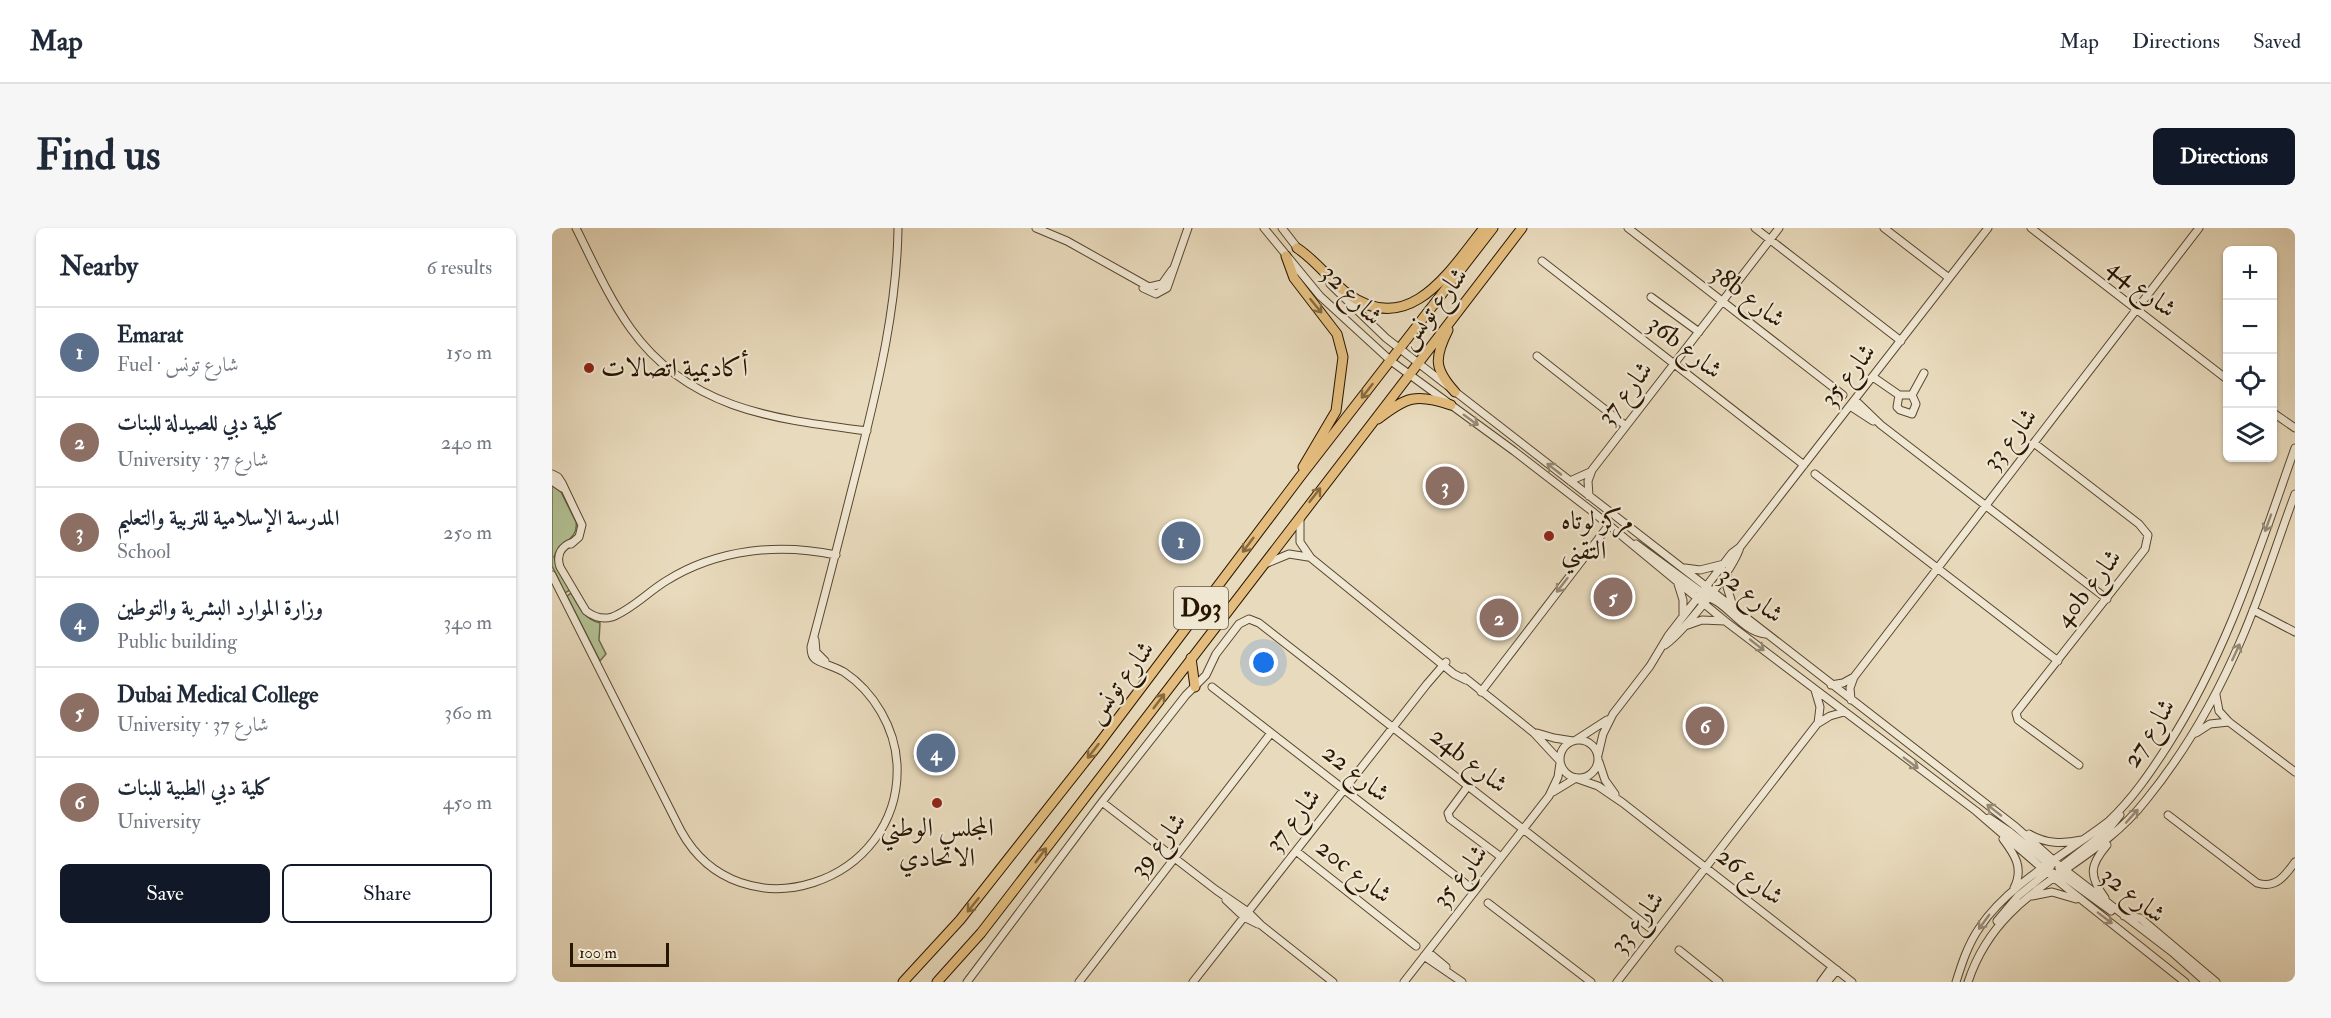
<!DOCTYPE html>
<meta charset="utf-8">
<style>
:root{--surface:#fff;--page:#f6f6f7;--text:#1f2937;--muted:#747a83;--line:#e0e1e3;--accent:#111827}
body{margin:0;font-family:"IM FELL Double Pica",Amiri,serif;background:var(--page);color:var(--text)}
.controls{position:absolute;right:18px;top:18px;display:grid;overflow:hidden;border-radius:9px;box-shadow:0 2px 4px #0004}
.controls button{width:54px;height:54px;display:grid;place-items:center;padding:0;border:0;border-bottom:2px solid var(--line);background:var(--surface);color:var(--text);font:30px sans-serif}
.scale{position:absolute;left:18px;bottom:15px;width:99px;box-sizing:border-box;padding-left:6px;border:3px solid #281600;border-top:0;font-size:16px;line-height:21px;white-space:nowrap;color:#281600;-webkit-text-stroke:4px #f0e7d3;paint-order:stroke}
.you{position:absolute;left:712px;top:435px;width:21px;height:21px;margin:-15px;border:4px solid #fff;border-radius:50%;background:#1a73e8;box-shadow:0 0 0 9px #1a73e833}
.badge{display:grid;place-items:center;width:39px;height:39px;border-radius:50%;background:var(--accent);color:#fff;font-size:20px;font-weight:700}
.pin{position:absolute;translate:-50% -50%;border:3px solid #fff;box-shadow:0 2px 6px #0006}
.list{margin:0;padding:0;list-style:none}
h2{display:flex;justify-content:space-between;align-items:center;height:78px;margin:0;padding:0 24px;font-size:26px}
h2 small{font-size:20px;font-weight:400;color:var(--muted)}
.list li{display:grid;grid-template-columns:39px 1fr auto;gap:18px;align-items:center;box-sizing:border-box;height:90px;padding:0 24px;border-top:2px solid var(--line)}
.list b{display:block;font-size:22px;white-space:nowrap}
.list p{margin:0;font-size:20px;white-space:nowrap;color:var(--muted)}
.list em{font-size:20px;font-style:normal;color:var(--muted)}
.actions{display:flex;gap:12px;padding:18px 24px}
.actions a{flex:1;padding:14px 0;border:2px solid var(--accent);border-radius:9px;text-align:center;font-size:21px;color:var(--accent)}
.actions .main{background:var(--accent);color:#fff}
.icon{flex:none;width:33px;height:33px;fill:none;stroke:currentColor;stroke-width:2;stroke-linecap:round;stroke-linejoin:round}
.map{position:relative;flex:none;width:1743px;height:754px;overflow:hidden;border-radius:9px}
header{display:flex;align-items:center;gap:36px;box-sizing:border-box;height:84px;padding:0 30px;background:var(--surface);border-bottom:2px solid var(--line)}
header strong{font-size:28px}
nav{display:flex;gap:33px;margin-inline-start:auto;font-size:21px}
.intro{display:flex;align-items:center;justify-content:space-between;box-sizing:border-box;height:144px;padding:0 36px}
h1{margin:0;font-size:42px}
.button{padding:15px 27px;border-radius:9px;background:var(--accent);color:#fff;font-size:21px;font-weight:700}
main{display:flex;gap:36px;padding:0 36px}
aside{flex:1;background:var(--surface);border-radius:9px;box-shadow:0 2px 4px #0004}
.map>svg:first-child{display:block}
</style>
<header>
<strong>Map</strong>
<nav><a>Map</a><a>Directions</a><a>Saved</a></nav>
</header>
<div class="intro"><h1>Find us</h1><a class="button">Directions</a></div>
<main>
<aside>
<h2>Nearby<small>6 results</small></h2>
<ul class="list">
<li><span class="badge" style="background:#5c6f8a">1</span><div><b>Emarat</b><p>Fuel · شارع تونس</p></div><em>150 m</em></li>
<li><span class="badge" style="background:#8d6e63">2</span><div><b>كلية دبي للصيدلة للبنات</b><p>University · شارع 37</p></div><em>240 m</em></li>
<li><span class="badge" style="background:#8d6e63">3</span><div><b>المدرسة الإسلامية للتربية والتعليم</b><p>School</p></div><em>250 m</em></li>
<li><span class="badge" style="background:#5c6f8a">4</span><div><b>وزارة الموارد البشرية والتوطين</b><p>Public building</p></div><em>340 m</em></li>
<li><span class="badge" style="background:#8d6e63">5</span><div><b>Dubai Medical College</b><p>University · شارع 37</p></div><em>360 m</em></li>
<li><span class="badge" style="background:#8d6e63">6</span><div><b>كلية دبي الطبية للبنات</b><p>University</p></div><em>450 m</em></li>
</ul>
<div class="actions"><a class="main">Save</a><a>Share</a></div>
</aside>
<div class="map">
<svg width="1743" height="754" viewBox="0 0 1743 754">
<rect width="100%" height="100%" fill="#e8dabc"/>
<filter id="stains"><feTurbulence type="fractalNoise" baseFrequency=".00333" numOctaves="4"/><feColorMatrix values="0 0 0 0 .2 0 0 0 0 .09 0 0 0 0 .02 0 0 0 .5 -.17"/></filter>
<radialGradient id="worn" r=".72"><stop offset=".6" stop-color="#630" stop-opacity="0"/><stop offset="1" stop-color="#630" stop-opacity=".3"/></radialGradient>
<!-- green -->
<path fill="#b2c093" stroke="#6d6b4a" stroke-width="1.5" d="M 0,256 L 7,260 L 24,294 C 27,313 6,313 2,329 L 18,362 L 13,365 L 0,338 Z
M 19,365 C 27,379 32,391 48,395 L 47,412 L 54,426 L 48,433 L 15,368 Z"/>
<g fill="none" stroke-linecap="round" stroke-linejoin="round">
<defs>
<path id="minor" d="M 24,0 C 41,34 57,70 79,101 C 137,182 223,191 315,203
M 484,0 L 515,13 L 597,59 L 610,56 L 620,42
M 712,0 L 768,68 L 839,133 L 962,223 L 1041,284 L 1173,393 L 1424,583 L 1491,641 L 1633,754
M 730,0 L 747,22
M 1076,0 L 1291,167
M 1203,0 L 1349,113
M 1332,0 L 1397,50
M 1479,0 L 1676,152
M 990,33 L 1252,237
M 778,56 L 834,110 L 1464,599 L 1508,638 L 1620,724 L 1654,754
M 591,60 L 604,66 L 615,60 L 636,0
M 1099,69 L 1147,104
M 985,128 L 1074,198
M 1321,149 L 1347,167 L 1360,167
M 1347,167 L 1345,179 L 1348,182 L 1360,186 L 1364,176 L 1360,167 L 1372,145
M 1303,172 L 1329,197 L 1555,371
M 1298,178 L 1321,193
M 1720,184 L 1743,200
M 1482,215 L 1587,296 L 1596,307 L 1593,321 L 1464,485 L 1466,492 L 1527,537
M 0,246 L 6,249 L 10,255 L 30,297 L 27,309 L 19,316
M 1263,246 L 1506,433
M 0,253 L 10,260
M 1018,253 L 1038,244
M 1037,268 L 1036,253 L 1040,242 L 1227,0
M 748,292 L 748,314 L 759,330 L 902,446 L 914,452
M 21,314 C 9,318 4,327 8,339 L 34,383 C 42,389 50,392 60,389 C 79,382 96,364 114,353 C 165,321 226,315 284,327
M 1084,316 L 1148,363 L 1153,364
M 713,336 L 737,326 L 756,329
M 1133,340 L 1148,342 L 1172,336
M 1175,343 L 1175,359 L 1181,378
M 0,347 L 129,603 C 188,710 351,656 345,536 C 343,500 322,464 292,444 C 284,439 268,435 263,431 C 259,428 259,423 259,419 C 276,356 292,292 308,229 C 327,153 345,78 346,0
M 1126,356 L 1131,372 L 1131,386
M 1151,368 C 1175,372 1188,403 1213,406
M 1701,382 L 1743,404
M 1133,398 L 1150,392 L 1173,393
M 263,412 L 264,424 L 273,433
M 1113,417 C 1132,403 1182,341 1188,319
M 912,449 L 982,505 L 1007,532
M 1279,457 L 1291,455 L 1302,449 L 1647,0
M 660,459 L 923,663
M 1263,462 L 1268,479 L 1266,495
M 929,464 L 1057,297
M 1664,467 L 1667,483 L 1677,494 L 1743,544
M 1299,472 L 1298,460 L 1302,449
M 985,505 L 1002,510 L 1021,513
M 1644,505 L 1658,496 L 1677,494
M1008 531a19 19 0 1 1 38 0a19 19 0 1 1-38 0Z
M 1024,512 L 1055,492
M 1046,527 L 1051,506 L 1061,486 L 1098,438 L 1116,408 L 1180,325 L 1188,319 L 1436,0
M 1047,534 L 1053,552 L 1063,566
M 1026,551 L 1046,558 L 1071,575 L 1300,754
M 916,558 L 896,585 L 898,591 L 949,629
M 1001,564 L 1024,550
M 550,574 L 664,662 L 696,684 L 709,697 L 781,754
M 1616,587 L 1705,655 C 1724,661 1733,648 1743,634
M 1437,590 L 1458,604 L 1499,638
M 1477,606 C 1494,616 1511,616 1530,612
M 1451,611 C 1463,627 1472,640 1462,660
M 744,623 L 864,718
M 1507,640 L 1556,602 L 1568,587
M 1493,642 L 1512,649 L 1559,683
M 1480,668 L 1500,664 L 1524,671
M 1553,670 C 1537,648 1537,638 1555,617
M 674,672 L 692,689 L 706,696
M 936,675 L 1039,754
M 1572,688 L 1588,690 L 1664,754
M 1445,693 L 1466,668 L 1497,643
M 1127,722 L 1167,754
M 876,724 L 894,739
M 872,728 L 910,754
M 415,754 L 550,574 L 634,467 L 654,447 L 664,426 L 687,396 L 697,391 L 707,395 L 1103,704
M 527,754 L 719,505
M 641,754 L 875,456 L 894,434
M 852,754 L 997,568 L 1006,549 L 1008,535
M 1065,754 L 1265,496 L 1278,488 L 1292,484
M 1269,754 L 1280,739
M 1275,754 L 1285,742
M 1404,754 C 1410,735 1416,716 1428,699 C 1457,655 1516,625 1557,593 C 1581,570 1598,545 1616,517 C 1675,425 1707,322 1743,220
M 1416,754 C 1448,657 1536,646 1594,572 C 1633,524 1665,468 1689,412 C 1710,364 1725,314 1743,266"/>
<path id="major" d="M 745,20 C 765,33 778,53 796,66 C 858,111 899,41 932,0
M 734,28 L 742,50 L 785,106 L 791,129 L 784,183 L 751,239
M 896,102 C 882,130 882,141 903,164
M 826,191 C 854,169 864,165 899,177
M 639,430 L 643,459
M 351,754 L 408,692 L 546,517 L 748,249 L 941,0
M 385,754 L 429,705 L 456,670 L 970,0"/>
</defs>
<!-- minor casing -->
<use href="#minor" stroke="#58472f" stroke-width="9"/>
<!-- major casing -->
<use href="#major" stroke="#281600" stroke-width="11"/>
<!-- minor -->
<use href="#minor" stroke="#f0e7d3" stroke-width="7"/>
<!-- major -->
<use href="#major" stroke="#e4bd7e" stroke-width="9"/>
</g>
<!-- one-way arrows -->
<defs><path id="oneway-shaft" d="M-6 0H5M1.5-3L5.5 0L1.5 3" fill="none" stroke-width="1.6" stroke-linecap="round" stroke-linejoin="round" transform="scale(1.5)"/></defs>
<g stroke="#866a3f">
<use href="#oneway-shaft" transform="translate(764 78) rotate(51)"/>
<use href="#oneway-shaft" transform="translate(815 163) rotate(128)"/>
<use href="#oneway-shaft" transform="translate(763 267) rotate(-52)"/>
<use href="#oneway-shaft" transform="translate(696 317) rotate(127)"/>
<use href="#oneway-shaft" transform="translate(607 473) rotate(-53)"/>
<use href="#oneway-shaft" transform="translate(541 523) rotate(128)"/>
<use href="#oneway-shaft" transform="translate(489 627) rotate(-53)"/>
<use href="#oneway-shaft" transform="translate(421 677) rotate(129)"/>
</g>
<g stroke="#968974">
<use href="#oneway-shaft" transform="translate(919 192) rotate(36)"/>
<use href="#oneway-shaft" transform="translate(1002 241) rotate(-142)"/>
<use href="#oneway-shaft" transform="translate(1716 295) rotate(110)"/>
<use href="#oneway-shaft" transform="translate(1010 357) rotate(128)"/>
<use href="#oneway-shaft" transform="translate(1205 417) rotate(38)"/>
<use href="#oneway-shaft" transform="translate(1684 424) rotate(-65)"/>
<use href="#oneway-shaft" transform="translate(1359 535) rotate(37)"/>
<use href="#oneway-shaft" transform="translate(1442 582) rotate(-142)"/>
<use href="#oneway-shaft" transform="translate(1580 588) rotate(-48)"/>
<use href="#oneway-shaft" transform="translate(1553 690) rotate(37)"/>
<use href="#oneway-shaft" transform="translate(1432 694) rotate(126)"/>
</g>
<!-- markers -->
<g fill="#8f2418" stroke="#f0e7d3" stroke-width="2">
<circle cx="37" cy="140" r="6"/>
<circle cx="997" cy="308" r="6"/>
<circle cx="385" cy="575" r="6"/>
</g>
<g text-anchor="middle" dominant-baseline="central" stroke-width="4.5" stroke-linejoin="round" paint-order="stroke">
<!-- shield labels -->
<rect fill="#f0e7d3" stroke="#64553f" stroke-width="1.5" x="622" y="359" width="54" height="42" rx="4.5"/>
<g font-size="24" font-weight="bold" fill="#281600">
<text x="649" y="380">D93</text>
</g>
<!-- street labels -->
<g font-size="26" fill="#281600" stroke="#f0e7d3">
<text transform="translate(1590 60) rotate(38)">شارع 44</text>
<text transform="translate(800 67) rotate(45)">شارع 32</text>
<text transform="translate(1196 68) rotate(38)">38b شارع</text>
<text transform="translate(881 80) rotate(-52)">شارع تونس</text>
<text transform="translate(1133 119) rotate(38)">36b شارع</text>
<text transform="translate(1296 147) rotate(-52)">شارع 35</text>
<text transform="translate(1073 165) rotate(-52)">شارع 37</text>
<text transform="translate(1458 211) rotate(-52)">شارع 33</text>
<text transform="translate(1536 360) rotate(-52)">40b شارع</text>
<text transform="translate(1199 367) rotate(38)">شارع 32</text>
<text transform="translate(568 454) rotate(-53)">شارع تونس</text>
<text transform="translate(1597 505) rotate(-58)">شارع 27</text>
<text transform="translate(917 532) rotate(38)">24b شارع</text>
<text transform="translate(804 545) rotate(38)">شارع 22</text>
<text transform="translate(741 592) rotate(-52)">شارع 37</text>
<text transform="translate(606 617) rotate(-52)">شارع 39</text>
<text transform="translate(802 643) rotate(38)">20c شارع</text>
<text transform="translate(908 648) rotate(-52)">شارع 35</text>
<text transform="translate(1198 648) rotate(38)">شارع 26</text>
<text transform="translate(1581 667) rotate(38)">شارع 32</text>
<text transform="translate(1085 694) rotate(-52)">شارع 33</text>
</g>
<!-- poi labels -->
<g font-size="26" fill="#281600" stroke="#f0e7d3" text-anchor="start">
<text x="49" y="140">أكاديمية اتصالات</text>
<text x="1009" y="293">مركز لوتاه<tspan x="1009" dy="30">التقني</tspan></text>
<text x="385" y="600" text-anchor="middle">المجلس الوطني<tspan x="385" dy="30">الاتحادي</tspan></text>
</g>
</g>
<rect width="100%" height="100%" filter="url(#stains)"/>
<rect width="100%" height="100%" fill="url(#worn)"/>
</svg>
<div class="controls">
<button>+</button>
<button>−</button>
<button><svg class="icon" aria-label="locate" viewBox="0 0 24 24"><circle cx="12" cy="12" r="6"/><path d="M12 2v4M12 18v4M2 12h4M18 12h4"/></svg></button>
<button><svg class="icon" aria-label="layers" viewBox="0 0 24 24"><path d="M12 4l9 5-9 5-9-5zM3 14l9 5 9-5"/></svg></button>
</div>
<div class="scale">100 m</div>
<div class="you"></div>
<div class="pin badge" style="left:629px;top:313px;background:#5c6f8a">1</div>
<div class="pin badge" style="left:947px;top:390px;background:#8d6e63">2</div>
<div class="pin badge" style="left:893px;top:258px;background:#8d6e63">3</div>
<div class="pin badge" style="left:384px;top:525px;background:#5c6f8a">4</div>
<div class="pin badge" style="left:1061px;top:369px;background:#8d6e63">5</div>
<div class="pin badge" style="left:1153px;top:498px;background:#8d6e63">6</div>
</div>
</main>
